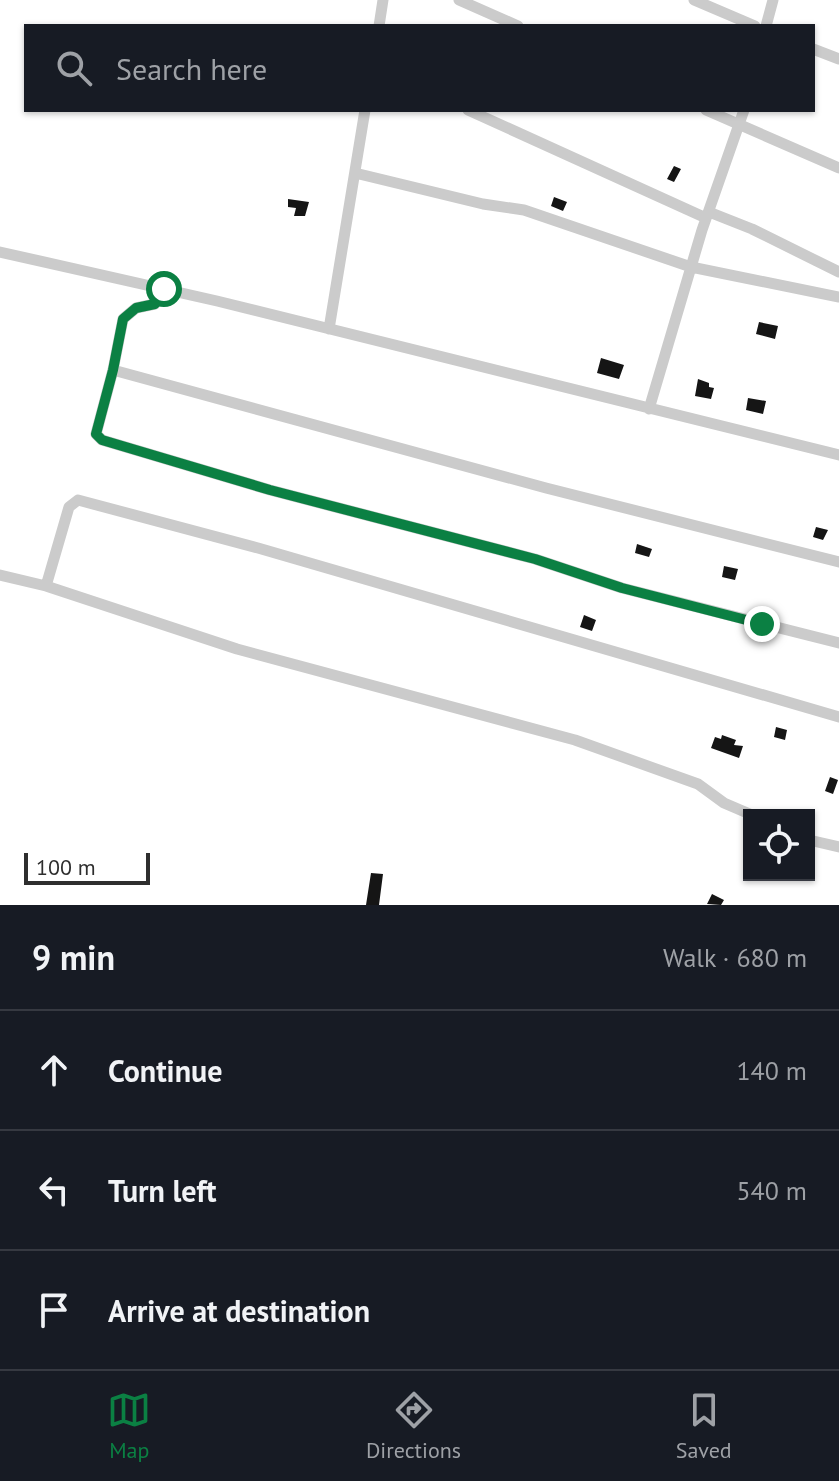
<!DOCTYPE html>
<meta charset="utf-8">
<style>
:root{--surface:#171b24;--page:#242831;--text:#f1f3f6;--muted:#9ea1a6;--line:#363941;--accent:#0b8043}
body{margin:0;font-family:"PT Sans",sans-serif;background:var(--page);color:var(--text)}
.controls{position:absolute;right:24px;bottom:24px;display:grid;overflow:hidden;border-radius:0px;box-shadow:0 2px 6px #0004}
.controls button{width:72px;height:72px;display:grid;place-items:center;padding:0;border:0;border-bottom:2px solid var(--line);background:var(--surface);color:var(--text);font:40px sans-serif}
.scale{position:absolute;left:24px;bottom:20px;width:126px;box-sizing:border-box;padding-left:8px;border:4px solid #2e2e2e;border-top:0;font-size:22px;line-height:28px;white-space:nowrap;color:#2e2e2e;-webkit-text-stroke:6px #fff;paint-order:stroke}
.stop{position:absolute;width:24px;height:24px;margin:-18px;border:6px solid #0b8043;border-radius:50%;background:#fff}
.stop.end{background:#0b8043;border-color:#fff;box-shadow:0 2px 8px #0008}
.list{margin:0;padding:0;list-style:none}
h2{display:flex;justify-content:space-between;align-items:center;height:104px;margin:0;padding:0 32px;font-size:34px}
h2 small{font-size:26px;font-weight:400;color:var(--muted)}
.list li{display:grid;grid-template-columns:52px 1fr auto;gap:24px;align-items:center;box-sizing:border-box;height:120px;padding:0 32px;border-top:2px solid var(--line)}
.list b{display:block;font-size:30px;white-space:nowrap}
.list em{font-size:26px;font-style:normal;color:var(--muted)}
.icon{flex:none;width:44px;height:44px;fill:none;stroke:currentColor;stroke-width:2;stroke-linecap:round;stroke-linejoin:round}
.map{position:relative;flex:none;width:839px;height:905px;overflow:hidden}
.search{position:absolute;background:var(--surface);box-shadow:0 2px 6px #0004;left:24px;right:24px;top:24px;height:88px;display:flex;align-items:center;gap:20px;box-sizing:border-box;padding:0 28px;border-radius:0px;color:var(--muted);font-size:30px}
.sheet{height:464px;background:var(--surface)}
nav{display:flex;justify-content:space-around;align-items:center;box-sizing:border-box;height:112px;border-top:2px solid var(--line);background:var(--surface);font-size:22px;color:var(--muted)}
nav a{display:grid;justify-items:center;gap:4px}
nav .on{color:var(--accent)}
.map>svg:first-child{display:block}
</style>
<div class="map">
<svg width="839" height="905" viewBox="0 0 839 905">
<rect width="100%" height="100%" fill="#fff"/>
<!-- building -->
<path fill="#151515" d="M 674,166 L 681,169 L 674,182 L 667,179 Z
M 554,197 L 567,202 L 563,211 L 551,206 Z
M 288,199 L 309,202 L 305,216 L 294,216 L 296,208 L 288,207 Z
M 759,322 L 778,326 L 775,339 L 756,334 Z
M 601,358 L 624,365 L 619,379 L 597,373 Z
M 698,379 L 709,383 L 709,387 L 714,388 L 711,399 L 695,396 Z
M 748,398 L 766,401 L 763,414 L 746,410 Z
M 816,527 L 828,530 L 823,540 L 813,537 Z
M 637,544 L 652,549 L 649,557 L 635,553 Z
M 724,566 L 738,569 L 735,580 L 722,577 Z
M 584,615 L 596,620 L 592,631 L 580,627 Z
M 776,727 L 787,730 L 785,740 L 774,737 Z
M 722,735 L 736,740 L 734,745 L 743,746 L 739,758 L 711,748 L 715,737 L 721,739 Z
M 830,777 L 838,780 L 833,794 L 825,791 Z
M 371,873 L 383,874 L 379,905 L 366,905 Z
M 712,894 L 724,900 L 721,905 L 707,904 Z"/>
<g fill="none" stroke-linecap="round" stroke-linejoin="round">
<!-- minor -->
<path stroke="#cbcbcb" stroke-width="11" d="M 459,0 L 518,26
M 694,0 L 755,26
M 379,26 L 383,0
M 766,26 L 773,0
M 813,49 L 839,59
M 468,110 L 706,218
M 706,110 L 839,168
M 355,173 L 483,204 L 524,210 L 691,267 L 839,297
M 709,212 L 752,229 L 839,272
M 0,252 L 217,301 L 839,455
M 164,289 L 155,304 L 136,308 L 123,319 L 113,370 L 96,434 L 102,440 L 270,490 L 535,559 L 622,588 L 839,643
M 329,329 L 365,110
M 113,370 L 546,488 L 839,562
M 649,409 L 702,230 L 744,110
M 0,575 L 46,586 L 237,649 L 575,740 L 698,784 L 724,803 L 752,815
M 46,586 L 69,507 L 78,500 L 258,548 L 839,717
M 809,840 L 839,847"/>
</g>
<g fill="none" stroke-linecap="round" stroke-linejoin="round">
<!-- route -->
<path stroke="#0b8043" stroke-width="10" d="M 164,289 L 155,304 L 136,308 L 123,319 L 113,370 L 96,434 L 102,440 L 270,490 L 535,559 L 622,588 L 762,624"/>
</g>
</svg>
<div class="controls">
<button><svg class="icon" aria-label="locate" viewBox="0 0 24 24"><circle cx="12" cy="12" r="6"/><path d="M12 2v4M12 18v4M2 12h4M18 12h4"/></svg></button>
</div>
<div class="scale">100 m</div>
<div class="stop" style="left:164px;top:289px"></div>
<div class="stop end" style="left:762px;top:624px"></div>
<div class="search"><svg class="icon" aria-label="search" viewBox="0 0 24 24"><circle cx="10" cy="10" r="6"/><path d="M15 15l6 6"/></svg>Search here</div>
</div>
<section class="sheet">
<h2>9 min<small>Walk · 680 m</small></h2>
<ul class="list">
<li><svg class="icon" aria-label="ahead" viewBox="0 0 24 24"><path d="M12 20V5M6 11l6-6 6 6"/></svg><div><b>Continue</b></div><em>140 m</em></li>
<li><svg class="icon" aria-label="left" viewBox="0 0 24 24"><path d="M17 20v-9H6M10 6l-5 5 5 5"/></svg><div><b>Turn left</b></div><em>540 m</em></li>
<li><svg class="icon" aria-label="arrive" viewBox="0 0 24 24"><path d="M6 21V4h12l-3 4 3 4H6"/></svg><div><b>Arrive at destination</b></div></li>
</ul>
</section>
<nav>
<a class="on"><svg class="icon" aria-label="map" viewBox="0 0 24 24"><path d="M3 6l6-2 6 2 6-2v14l-6 2-6-2-6 2zM9 4v14M15 6v14"/></svg>Map</a>
<a><svg class="icon" aria-label="directions" viewBox="0 0 24 24"><path d="M12 3l9 9-9 9-9-9zM9 14v-3h6M13 9l2 2-2 2"/></svg>Directions</a>
<a><svg class="icon" aria-label="saved" viewBox="0 0 24 24"><path d="M7 4h10v16l-5-4-5 4z"/></svg>Saved</a>
</nav>
